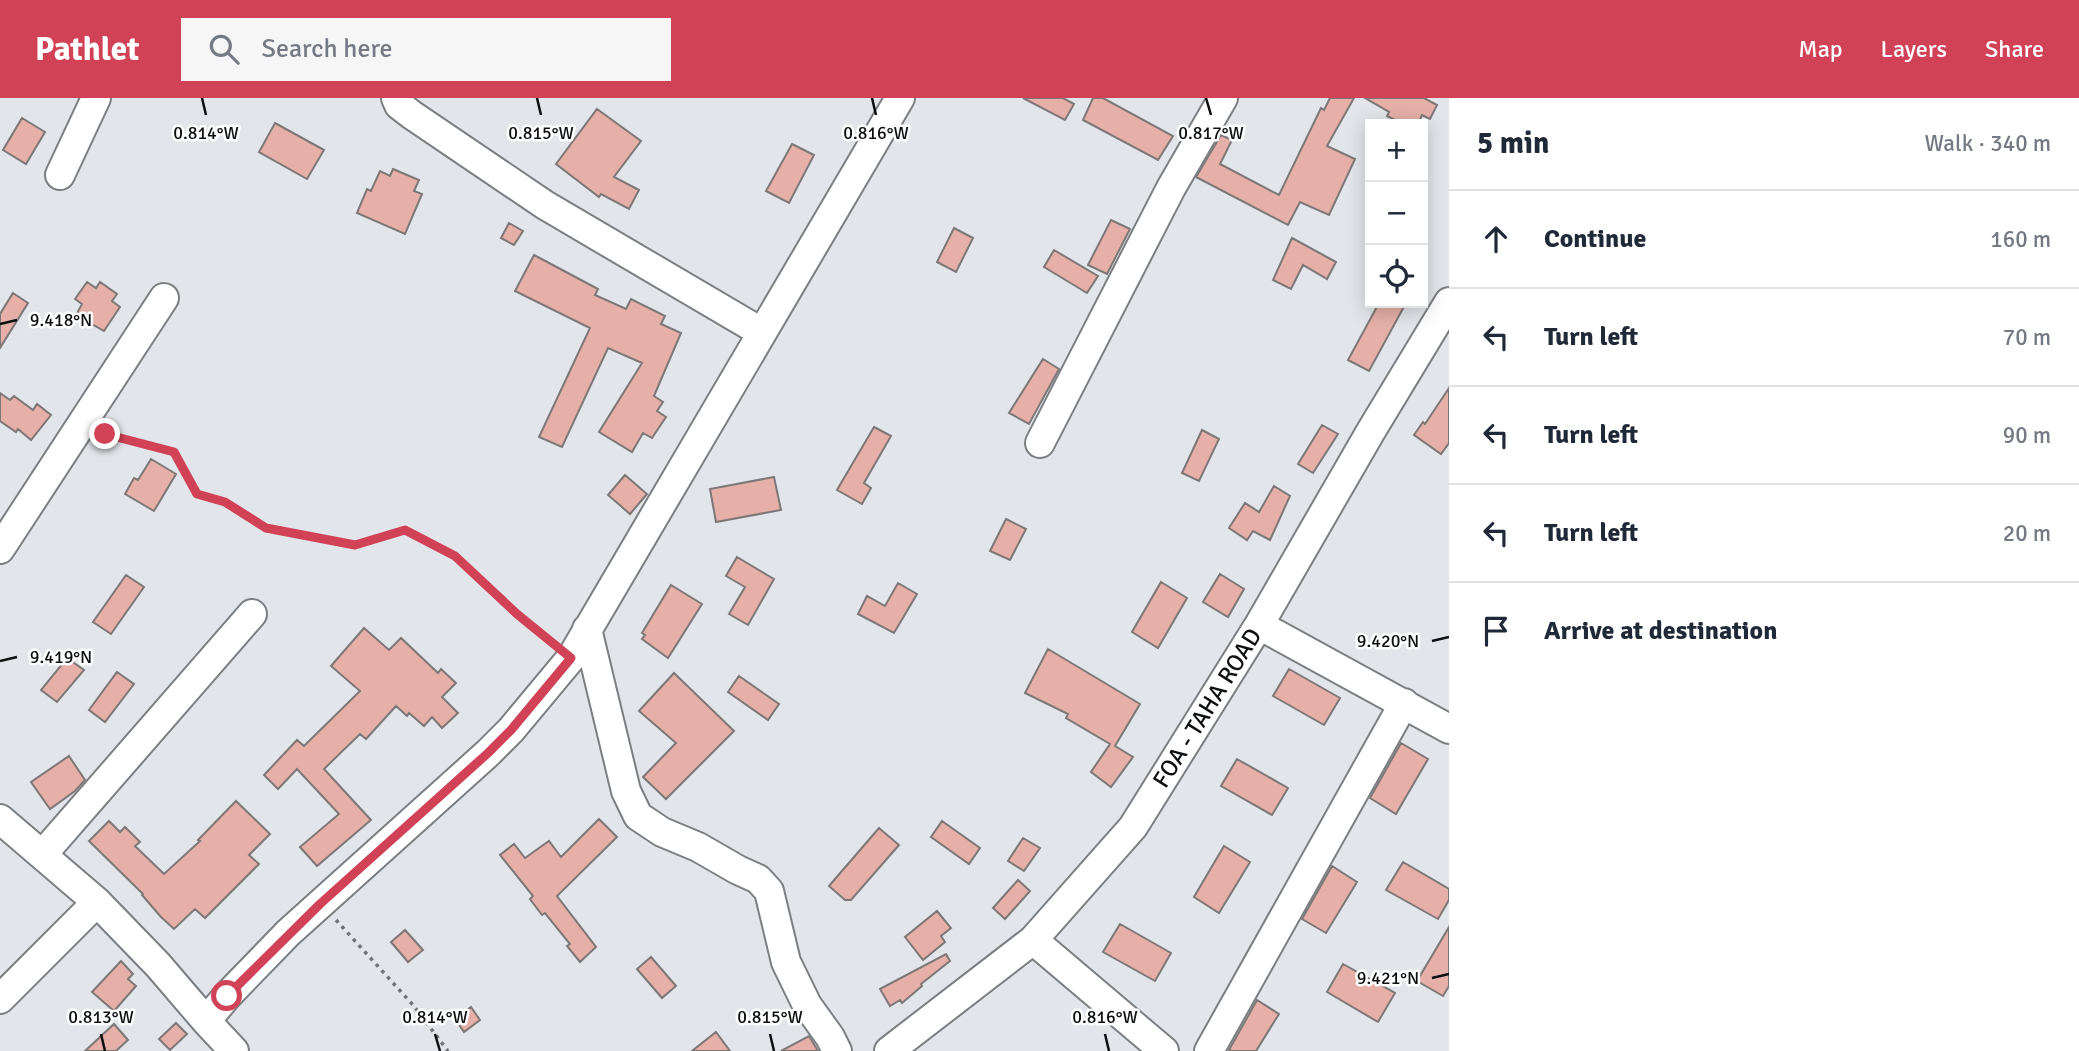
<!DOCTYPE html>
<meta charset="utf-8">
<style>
:root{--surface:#fff;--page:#f6f6f7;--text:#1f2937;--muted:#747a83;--line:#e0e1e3;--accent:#d24257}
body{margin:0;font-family:Signika,sans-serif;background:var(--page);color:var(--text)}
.controls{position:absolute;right:21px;top:21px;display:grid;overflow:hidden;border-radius:0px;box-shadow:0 4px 18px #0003}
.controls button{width:63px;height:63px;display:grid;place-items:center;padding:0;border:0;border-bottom:2px solid var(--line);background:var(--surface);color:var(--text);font:35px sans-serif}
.stop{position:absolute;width:21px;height:21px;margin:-16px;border:5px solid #d24257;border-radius:50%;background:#fff}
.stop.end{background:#d24257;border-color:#fff;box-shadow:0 2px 7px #0008}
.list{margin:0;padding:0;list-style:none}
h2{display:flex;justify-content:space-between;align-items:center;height:91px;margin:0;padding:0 28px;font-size:30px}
h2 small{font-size:23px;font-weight:400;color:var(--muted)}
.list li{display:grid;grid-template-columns:46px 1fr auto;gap:21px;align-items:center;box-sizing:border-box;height:98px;padding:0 28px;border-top:2px solid var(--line)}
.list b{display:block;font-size:26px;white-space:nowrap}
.list em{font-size:23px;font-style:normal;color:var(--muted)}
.icon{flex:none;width:38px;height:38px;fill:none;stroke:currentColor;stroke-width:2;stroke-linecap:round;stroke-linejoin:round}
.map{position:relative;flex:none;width:1449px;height:953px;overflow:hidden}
header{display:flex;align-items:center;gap:42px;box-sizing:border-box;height:98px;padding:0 35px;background:var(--accent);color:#fff}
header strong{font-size:33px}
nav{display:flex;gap:38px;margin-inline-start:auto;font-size:24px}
.search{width:490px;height:63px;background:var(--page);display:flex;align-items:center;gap:18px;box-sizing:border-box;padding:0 24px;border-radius:0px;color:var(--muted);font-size:26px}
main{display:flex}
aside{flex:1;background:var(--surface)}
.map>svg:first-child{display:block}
</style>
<header>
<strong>Pathlet</strong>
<div class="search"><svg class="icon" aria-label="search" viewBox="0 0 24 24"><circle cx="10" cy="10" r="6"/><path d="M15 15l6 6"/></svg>Search here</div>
<nav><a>Map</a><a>Layers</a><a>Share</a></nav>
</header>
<main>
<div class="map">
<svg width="1449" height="953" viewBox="0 0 1449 953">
<rect width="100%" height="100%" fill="#e2e6ea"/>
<!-- building -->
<path fill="#e6b0a8" stroke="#7d7777" stroke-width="2" d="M 1023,0 L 1063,0 L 1074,6 L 1065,22 Z
M 1093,0 L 1103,0 L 1173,38 L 1158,62 L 1083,22 Z
M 1330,0 L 1354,0 L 1327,48 L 1355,61 L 1329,117 L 1300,104 L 1288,127 L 1196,79 L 1221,37 L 1232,42 L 1220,66 L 1279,97 L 1321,10 L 1324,12 Z
M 1365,0 L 1424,0 L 1437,7 L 1430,21 L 1422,17 L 1418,26 L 1403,26 L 1387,18 L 1389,14 Z
M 597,11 L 641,43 L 614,79 L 639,92 L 629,111 L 601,96 L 599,99 L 556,66 Z
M 22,20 L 45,34 L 26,66 L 3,52 Z
M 275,25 L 324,52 L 307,81 L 259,54 Z
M 792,46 L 814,57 L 789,105 L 766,93 Z
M 393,71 L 419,82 L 414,93 L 422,96 L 405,136 L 357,115 L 367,91 L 371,93 L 380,73 L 390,78 Z
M 1111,122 L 1130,131 L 1107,176 L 1088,167 Z
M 509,125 L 523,133 L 514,147 L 501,140 Z
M 954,130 L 973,140 L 956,174 L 937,164 Z
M 1292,140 L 1336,164 L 1327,181 L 1303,167 L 1291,191 L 1273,182 Z
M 1054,152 L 1098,178 L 1087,195 L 1044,169 Z
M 534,157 L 598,191 L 595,197 L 626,211 L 631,201 L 665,218 L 661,226 L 681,235 L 654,298 L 663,304 L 657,313 L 666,319 L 652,340 L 643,335 L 632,354 L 599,334 L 642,265 L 608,250 L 562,349 L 539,339 L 590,230 L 515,193 Z
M 87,184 L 96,190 L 100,184 L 117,196 L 112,203 L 120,209 L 104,233 L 76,217 L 82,206 L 75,201 Z
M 13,195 L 28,205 L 0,250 L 0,216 Z
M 1379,205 L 1406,205 L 1369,273 L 1348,262 Z
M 1043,261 L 1059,271 L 1029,326 L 1009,315 Z
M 1449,290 L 1449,345 L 1441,356 L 1414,337 L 1423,324 L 1425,326 Z
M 0,295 L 10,302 L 14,298 L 33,312 L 37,306 L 51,317 L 31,342 L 18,331 L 16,334 L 0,323 Z
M 1322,327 L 1338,336 L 1313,375 L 1298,366 Z
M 874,329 L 891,338 L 864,385 L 871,390 L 862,406 L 837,392 Z
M 1202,332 L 1219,341 L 1199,383 L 1182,375 Z
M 151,361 L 176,376 L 154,413 L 125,396 L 134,380 L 138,382 Z
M 625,377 L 647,396 L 630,416 L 608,397 Z
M 774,379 L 781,412 L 716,424 L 710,391 Z
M 1274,388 L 1290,398 L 1270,442 L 1253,433 L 1247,442 L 1229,430 L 1245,405 L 1259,414 Z
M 1006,421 L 1026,431 L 1010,462 L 990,453 Z
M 737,459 L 774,481 L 748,527 L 729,516 L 745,489 L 726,478 Z
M 1220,476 L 1244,491 L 1228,519 L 1203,504 Z
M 126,477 L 144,489 L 111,536 L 93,524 Z
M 1161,484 L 1187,500 L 1158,550 L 1132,534 Z
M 898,485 L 917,496 L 894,535 L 858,516 L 867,498 L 885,508 Z
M 671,487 L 702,506 L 668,560 L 642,541 L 645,537 L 642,535 Z
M 364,530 L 389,552 L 401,540 L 438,575 L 441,571 L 456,585 L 442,599 L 458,615 L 442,630 L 432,619 L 424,628 L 409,615 L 407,618 L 396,608 L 366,641 L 360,636 L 324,671 L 371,722 L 317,768 L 300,749 L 339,716 L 297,671 L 278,691 L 264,677 L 297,642 L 304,648 L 360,593 L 331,568 Z
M 1048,551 L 1140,606 L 1115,648 L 1133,659 L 1111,689 L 1091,674 L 1110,646 L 1066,620 L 1068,616 L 1025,595 Z
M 67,560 L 84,572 L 57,604 L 41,592 Z
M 1289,571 L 1340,600 L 1324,627 L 1273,598 Z
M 117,574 L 134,586 L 105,624 L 89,612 Z
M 674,575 L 734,633 L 666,701 L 643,679 L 676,645 L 639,613 Z
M 739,578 L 779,606 L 768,622 L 728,594 Z
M 1401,645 L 1428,661 L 1396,716 L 1370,700 Z
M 69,658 L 85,682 L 75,693 L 50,711 L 31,684 Z
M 1237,661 L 1288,690 L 1272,717 L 1221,688 Z
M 236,703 L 270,736 L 249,757 L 259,766 L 205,820 L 195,811 L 174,831 L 161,819 L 142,797 L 143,796 L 89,743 L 109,723 L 120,734 L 125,729 L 140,744 L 135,748 L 164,776 L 200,743 L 198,742 Z
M 599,721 L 617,739 L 557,798 L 596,849 L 580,864 L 567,848 L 570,846 L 545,815 L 542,817 L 530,801 L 533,798 L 500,757 L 514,746 L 525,760 L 549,743 L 561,759 Z
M 942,723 L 980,750 L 969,766 L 931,739 Z
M 879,730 L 899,747 L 851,802 L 845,802 L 829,788 Z
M 1023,740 L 1040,750 L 1024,773 L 1008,763 Z
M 1224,748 L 1250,764 L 1219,815 L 1194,799 Z
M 1403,764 L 1449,791 L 1449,802 L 1438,821 L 1386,792 Z
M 1332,768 L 1357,784 L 1326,835 L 1302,821 Z
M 1018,782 L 1030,793 L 1005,821 L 993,810 Z
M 937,813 L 951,830 L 941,838 L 945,844 L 923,862 L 905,839 Z
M 1120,826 L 1171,855 L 1155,883 L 1103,854 Z
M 1449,829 L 1449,888 L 1443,898 L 1417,883 Z
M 405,832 L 423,852 L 408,864 L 391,844 Z
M 946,856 L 950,863 L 921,886 L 922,888 L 902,905 L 900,902 L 890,908 L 880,891 Z
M 651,859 L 676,888 L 662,900 L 637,871 Z
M 121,863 L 133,876 L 128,881 L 136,888 L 114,913 L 92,894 Z
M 1343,866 L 1395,895 L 1378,924 L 1327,894 Z
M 1257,902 L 1279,916 L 1256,953 L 1231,953 L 1229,952 Z
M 471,909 L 480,922 L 464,934 L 455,921 Z
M 176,925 L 187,936 L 170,952 L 159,941 Z
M 114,926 L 128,942 L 116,953 L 85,953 Z
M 716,934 L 730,953 L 692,953 Z
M 809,938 L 818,953 L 781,953 Z"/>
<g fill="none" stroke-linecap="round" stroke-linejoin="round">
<defs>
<path id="minor" d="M 396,0 L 399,7 L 412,17 L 545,107 L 761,234
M 60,77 L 96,0
M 1040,345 L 1171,90 L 1223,0
M 0,451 L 164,200
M 1259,527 L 1449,631
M 587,531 L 626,693 L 638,718 L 662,734 L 698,749 L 738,772 L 758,781 L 769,793 L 786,864 L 807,907 L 830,939 L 837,953
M 0,721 L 97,804 L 158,867 L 206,923
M 42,757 L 252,516
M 1033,842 L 1164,953
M 0,901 L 97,804
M 234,953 L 206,923 L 227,898 L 288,835 L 488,655 L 511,632 L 571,560 L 900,0
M 889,953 L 1033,842 L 1133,729 L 1259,527 L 1371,333 L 1449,204
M 1209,953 L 1404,605"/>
</defs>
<!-- minor casing -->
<use href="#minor" stroke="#7b7f82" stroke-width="32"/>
<!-- path -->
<path stroke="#717477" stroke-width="3.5" stroke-dasharray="3.5 5" stroke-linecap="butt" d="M 102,334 L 174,354 L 197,396 L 225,404 L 266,430 L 355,447 L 405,432 L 455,458 L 517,516 L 553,545
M 336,822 L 413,907 L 448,953"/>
<!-- minor -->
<use href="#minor" stroke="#fff" stroke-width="28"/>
</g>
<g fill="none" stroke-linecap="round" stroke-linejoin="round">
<!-- route -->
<path stroke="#d24257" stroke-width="9" d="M 105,336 L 174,354 L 197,396 L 225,404 L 266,430 L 355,447 L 405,432 L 455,458 L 517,516 L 571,560 L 511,632 L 488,655 L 320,806 L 227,898"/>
</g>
<!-- ticks -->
<path fill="none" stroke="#0d0f10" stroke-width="2.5" d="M 202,0 L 206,17M 537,0 L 541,17M 872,0 L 876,17M 1206,0 L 1211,17M 0,226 L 17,222M 1432,543 L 1449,539M 0,563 L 17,559M 1432,880 L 1449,876M 101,936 L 105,953M 435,936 L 440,953M 770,936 L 774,953M 1105,936 L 1109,953"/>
<g text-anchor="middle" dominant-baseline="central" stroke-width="5" stroke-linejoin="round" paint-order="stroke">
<!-- street labels -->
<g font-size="24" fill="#0d0f10" stroke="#fff">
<text transform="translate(1207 610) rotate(-58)">FOA - TAHA ROAD</text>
</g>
</g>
<g font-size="18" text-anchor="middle" fill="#0d0f10" stroke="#fff" stroke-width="5" stroke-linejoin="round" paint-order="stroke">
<text x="206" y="41">0.814°W</text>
<text x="541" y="41">0.815°W</text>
<text x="876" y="41">0.816°W</text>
<text x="1211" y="41">0.817°W</text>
<text x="61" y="228">9.418°N</text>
<text x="1388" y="549">9.420°N</text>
<text x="61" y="565">9.419°N</text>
<text x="1388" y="886">9.421°N</text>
<text x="101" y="925">0.813°W</text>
<text x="435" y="925">0.814°W</text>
<text x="770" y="925">0.815°W</text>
<text x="1105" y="925">0.816°W</text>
</g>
</svg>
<div class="controls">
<button>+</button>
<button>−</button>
<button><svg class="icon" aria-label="locate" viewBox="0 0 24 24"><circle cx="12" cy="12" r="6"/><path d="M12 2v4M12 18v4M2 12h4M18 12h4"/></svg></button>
</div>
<div class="stop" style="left:227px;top:898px"></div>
<div class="stop end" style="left:105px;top:336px"></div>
</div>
<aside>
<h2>5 min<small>Walk · 340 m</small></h2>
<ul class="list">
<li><svg class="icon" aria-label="ahead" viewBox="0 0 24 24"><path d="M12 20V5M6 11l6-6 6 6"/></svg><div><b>Continue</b></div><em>160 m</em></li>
<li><svg class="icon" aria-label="left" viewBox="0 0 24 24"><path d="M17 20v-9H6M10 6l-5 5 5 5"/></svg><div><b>Turn left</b></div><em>70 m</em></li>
<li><svg class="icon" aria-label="left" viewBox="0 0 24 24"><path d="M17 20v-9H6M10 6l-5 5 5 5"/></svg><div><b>Turn left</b></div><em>90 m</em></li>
<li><svg class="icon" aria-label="left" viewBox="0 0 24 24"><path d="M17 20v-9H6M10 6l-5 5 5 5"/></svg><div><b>Turn left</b></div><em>20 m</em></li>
<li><svg class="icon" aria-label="arrive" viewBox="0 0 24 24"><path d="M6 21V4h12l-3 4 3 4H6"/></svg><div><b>Arrive at destination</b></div></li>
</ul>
</aside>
</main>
